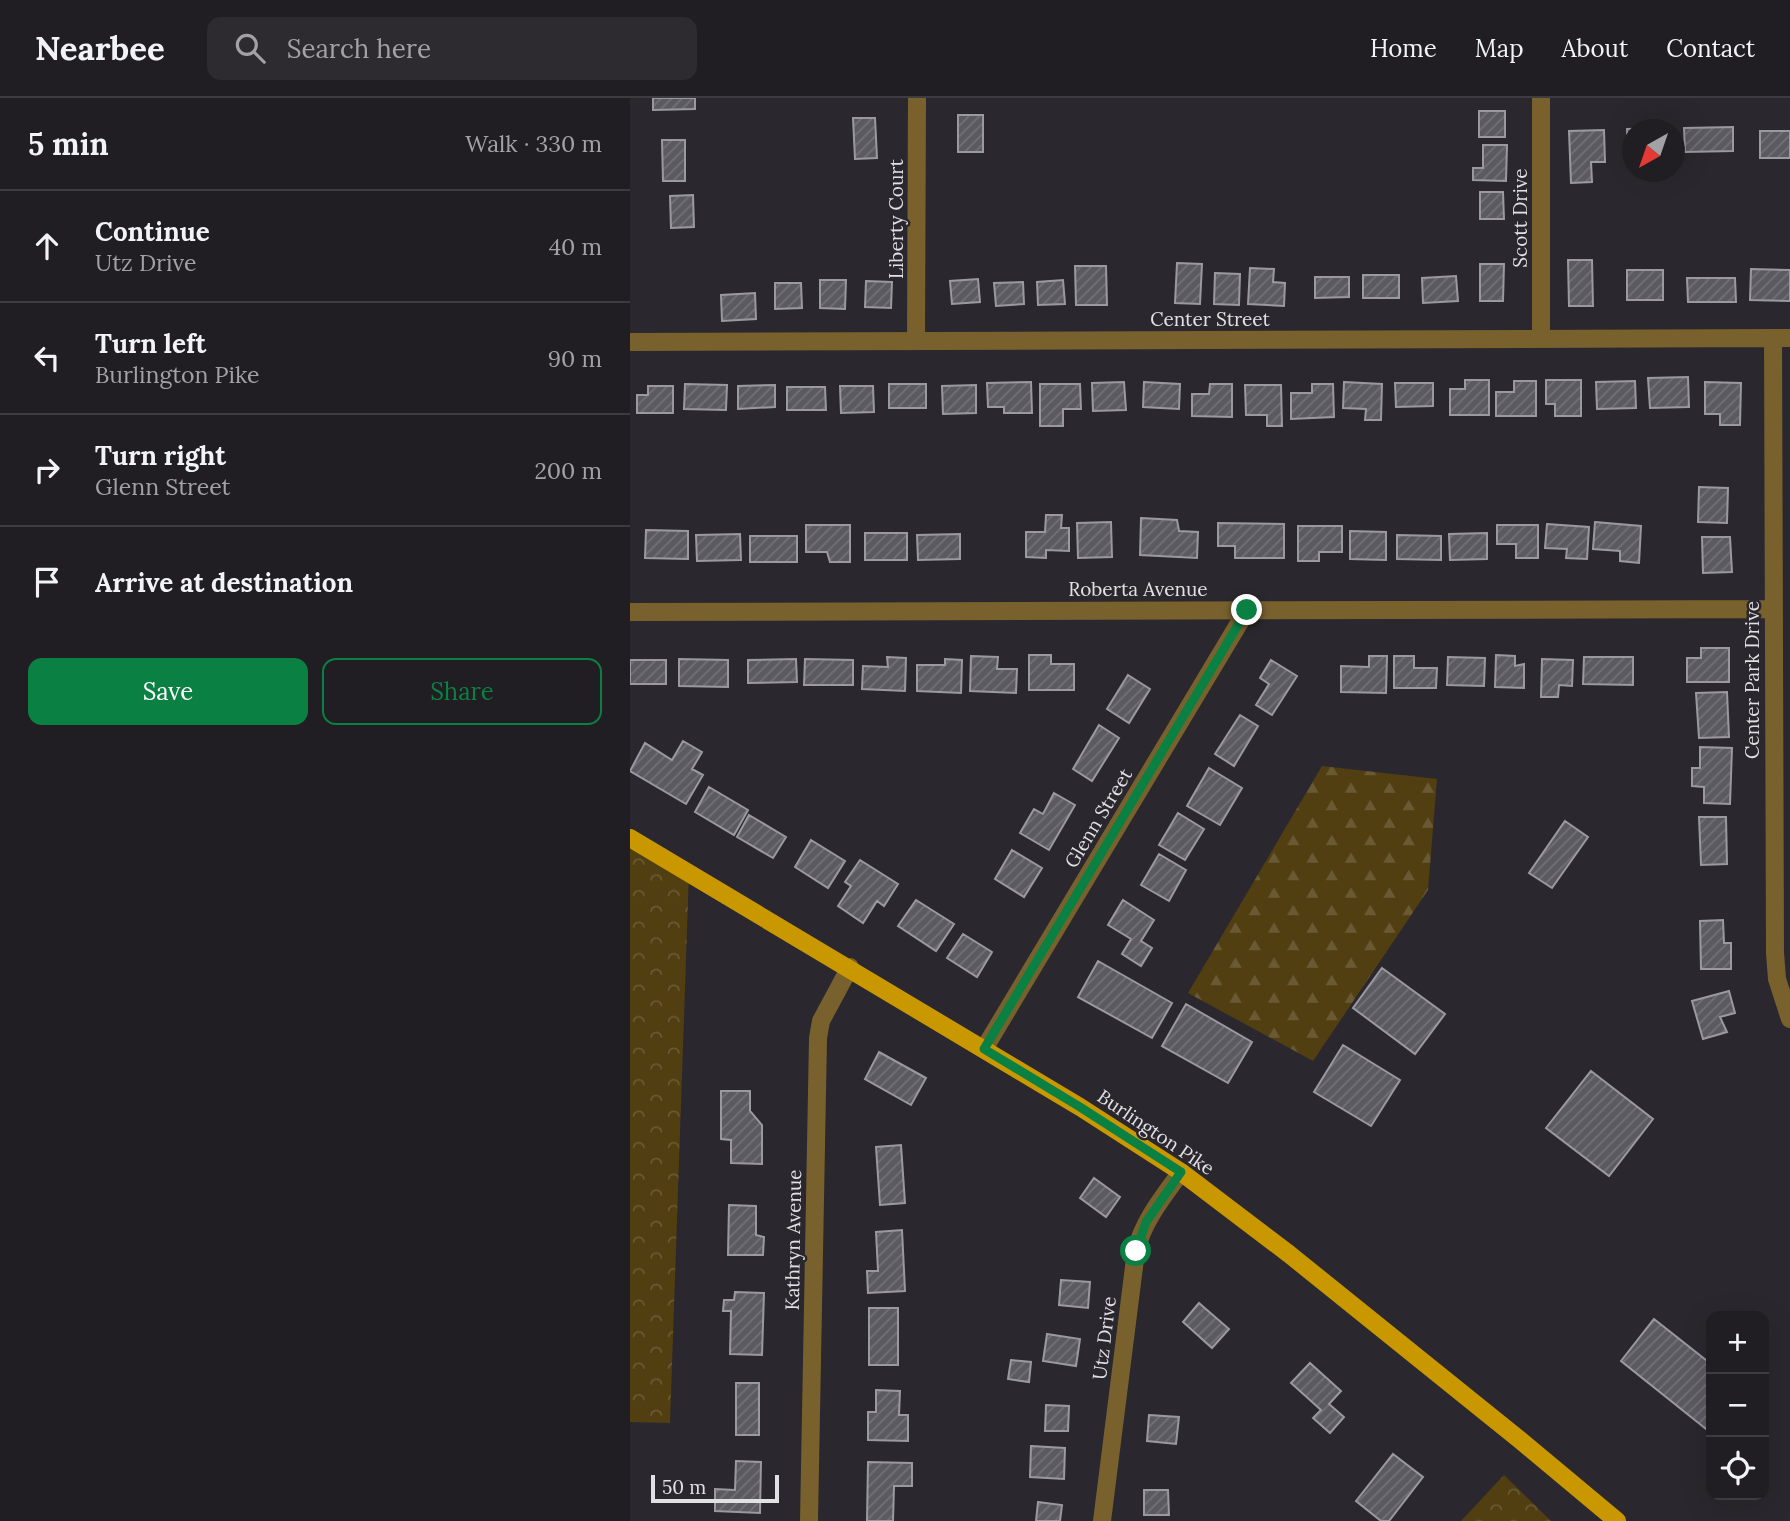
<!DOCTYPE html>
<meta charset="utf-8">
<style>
:root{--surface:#201e22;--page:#2d2b2f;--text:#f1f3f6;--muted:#a2a2a5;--line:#3d3c40;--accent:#0b8043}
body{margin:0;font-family:Lora,serif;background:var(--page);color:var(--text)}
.controls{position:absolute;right:21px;bottom:21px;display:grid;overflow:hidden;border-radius:14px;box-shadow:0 7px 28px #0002}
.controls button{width:63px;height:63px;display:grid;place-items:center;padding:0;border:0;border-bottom:2px solid var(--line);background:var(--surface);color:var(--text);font:35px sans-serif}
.compass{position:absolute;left:992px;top:21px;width:63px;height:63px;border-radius:50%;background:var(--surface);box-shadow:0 7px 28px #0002;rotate:220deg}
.scale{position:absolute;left:21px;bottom:18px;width:128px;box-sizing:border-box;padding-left:7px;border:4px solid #e1e0e4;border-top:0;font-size:19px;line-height:24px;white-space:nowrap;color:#e1e0e4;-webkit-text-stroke:5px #2a282e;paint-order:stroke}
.stop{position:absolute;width:21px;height:21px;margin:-16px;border:5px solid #0b8043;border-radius:50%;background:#fff}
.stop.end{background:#0b8043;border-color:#fff;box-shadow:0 2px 7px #0008}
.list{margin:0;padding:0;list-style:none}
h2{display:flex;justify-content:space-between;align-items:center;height:91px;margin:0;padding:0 28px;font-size:30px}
h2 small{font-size:23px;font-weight:400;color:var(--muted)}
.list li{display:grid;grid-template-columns:46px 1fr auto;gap:21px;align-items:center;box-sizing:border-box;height:112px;padding:0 28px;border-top:2px solid var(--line)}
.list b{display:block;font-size:26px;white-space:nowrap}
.list p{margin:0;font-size:23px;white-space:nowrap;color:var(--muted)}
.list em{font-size:23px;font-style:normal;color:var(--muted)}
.actions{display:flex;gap:14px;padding:21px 28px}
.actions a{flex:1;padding:16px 0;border:2px solid var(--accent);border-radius:14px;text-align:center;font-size:24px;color:var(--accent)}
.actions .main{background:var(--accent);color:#fff}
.icon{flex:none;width:38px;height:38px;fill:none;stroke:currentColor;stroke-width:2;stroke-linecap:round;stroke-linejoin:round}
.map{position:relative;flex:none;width:1160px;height:1423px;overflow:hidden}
header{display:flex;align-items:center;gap:42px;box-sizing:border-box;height:98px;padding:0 35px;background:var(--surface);border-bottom:2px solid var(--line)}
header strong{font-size:33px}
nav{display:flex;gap:38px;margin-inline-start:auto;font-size:24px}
.search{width:490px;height:63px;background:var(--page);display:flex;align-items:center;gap:18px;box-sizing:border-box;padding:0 24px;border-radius:14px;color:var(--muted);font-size:26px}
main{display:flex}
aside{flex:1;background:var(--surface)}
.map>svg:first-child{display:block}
</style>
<header>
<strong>Nearbee</strong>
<div class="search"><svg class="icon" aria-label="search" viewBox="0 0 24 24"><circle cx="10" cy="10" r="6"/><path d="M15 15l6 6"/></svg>Search here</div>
<nav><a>Home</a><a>Map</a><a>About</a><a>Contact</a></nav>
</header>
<main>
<aside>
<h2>5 min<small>Walk · 330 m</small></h2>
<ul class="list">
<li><svg class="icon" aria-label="ahead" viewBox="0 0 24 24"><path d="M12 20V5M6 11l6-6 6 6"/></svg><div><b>Continue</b><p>Utz Drive</p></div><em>40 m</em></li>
<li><svg class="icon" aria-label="left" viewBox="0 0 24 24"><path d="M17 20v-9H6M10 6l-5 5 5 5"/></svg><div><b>Turn left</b><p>Burlington Pike</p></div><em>90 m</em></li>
<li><svg class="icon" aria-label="right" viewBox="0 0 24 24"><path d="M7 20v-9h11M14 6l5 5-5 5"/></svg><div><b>Turn right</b><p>Glenn Street</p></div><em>200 m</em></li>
<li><svg class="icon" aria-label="arrive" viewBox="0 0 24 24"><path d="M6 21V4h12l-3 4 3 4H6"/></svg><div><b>Arrive at destination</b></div></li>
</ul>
<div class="actions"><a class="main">Save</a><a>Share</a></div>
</aside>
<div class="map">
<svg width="1160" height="1423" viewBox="0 0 1160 1423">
<defs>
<pattern id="forest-firs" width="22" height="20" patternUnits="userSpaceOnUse" patternTransform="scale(1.75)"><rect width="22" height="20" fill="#513e11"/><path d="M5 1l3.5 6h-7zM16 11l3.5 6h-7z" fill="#6a5a34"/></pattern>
<pattern id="park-crowns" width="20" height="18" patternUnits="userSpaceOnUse" patternTransform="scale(1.75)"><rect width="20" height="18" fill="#513e11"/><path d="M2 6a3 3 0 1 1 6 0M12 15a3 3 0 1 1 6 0" fill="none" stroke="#6a5a34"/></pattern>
<pattern id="building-hatch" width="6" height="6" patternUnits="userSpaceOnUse" patternTransform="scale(1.75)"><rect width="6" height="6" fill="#5c5a61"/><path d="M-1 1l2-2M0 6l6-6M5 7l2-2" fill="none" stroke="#737178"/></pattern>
</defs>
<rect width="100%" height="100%" fill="#2a282e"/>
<!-- forest -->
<path fill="url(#forest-firs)" d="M 692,668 L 807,681 L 798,792 L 683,963 L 558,895 Z"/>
<!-- park -->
<path fill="url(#park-crowns)" d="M 0,740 L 59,774 L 40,1325 L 0,1324 Z
M 874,1377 L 921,1423 L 831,1423 Z"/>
<!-- building -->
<path fill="url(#building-hatch)" stroke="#9a99a0" stroke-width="2" d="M 23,0 L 65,0 L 65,11 L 23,12 Z
M 849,13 L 875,13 L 875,39 L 849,39 Z
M 328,17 L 353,17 L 353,54 L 328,54 Z
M 223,20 L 245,20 L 247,60 L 225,61 Z
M 1103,29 L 1103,53 L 1055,54 L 1054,30 Z
M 1040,30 L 1002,32 L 1002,61 L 998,61 L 997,31 Z
M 974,32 L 975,64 L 961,64 L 962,84 L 941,85 L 939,33 Z
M 1130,33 L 1160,33 L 1160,60 L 1130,60 Z
M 32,42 L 55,42 L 55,83 L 33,83 Z
M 853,47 L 877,47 L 876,83 L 843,82 L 843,70 L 853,70 Z
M 850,94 L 873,94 L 874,121 L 850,121 Z
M 63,97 L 64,129 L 41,130 L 40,98 Z
M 938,162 L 962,162 L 963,208 L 939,208 Z
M 547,165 L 572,166 L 570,206 L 545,205 Z
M 850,166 L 874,166 L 873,203 L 850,203 Z
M 445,168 L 476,168 L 477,207 L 446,207 Z
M 620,170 L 644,171 L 643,184 L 655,185 L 654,208 L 618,206 Z
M 1121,171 L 1160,172 L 1160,203 L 1120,202 Z
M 997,172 L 1033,172 L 1033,202 L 997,202 Z
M 585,175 L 610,176 L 609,207 L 584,206 Z
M 733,177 L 769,177 L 769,200 L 733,200 Z
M 826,178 L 828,203 L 793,205 L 792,180 Z
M 685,179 L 719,179 L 719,199 L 685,200 Z
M 1057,180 L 1105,180 L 1106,204 L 1058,204 Z
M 348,181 L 350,204 L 322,206 L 320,183 Z
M 190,182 L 216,182 L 215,211 L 190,210 Z
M 433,182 L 435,206 L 408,207 L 407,184 Z
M 236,183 L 262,184 L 261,210 L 235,209 Z
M 393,184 L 394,206 L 366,208 L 364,185 Z
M 145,185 L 171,185 L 172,210 L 145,211 Z
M 125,195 L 126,221 L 92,223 L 91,197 Z
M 1058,279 L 1059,309 L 1020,310 L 1018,280 Z
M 835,282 L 859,282 L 859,317 L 820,317 L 820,291 L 835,291 Z
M 916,282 L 951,282 L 951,318 L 925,318 L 925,306 L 916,306 Z
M 884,283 L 906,283 L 906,318 L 866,318 L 866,294 L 884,294 Z
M 1005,283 L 1006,310 L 967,311 L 966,284 Z
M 401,284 L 402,315 L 374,315 L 374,309 L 358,309 L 357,285 Z
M 494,284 L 496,312 L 463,313 L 462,285 Z
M 514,284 L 550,286 L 549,311 L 513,309 Z
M 714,284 L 752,286 L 751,322 L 735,322 L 736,311 L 713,310 Z
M 1075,284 L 1111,285 L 1110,327 L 1090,327 L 1090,316 L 1075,316 Z
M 765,285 L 803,285 L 803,308 L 766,309 Z
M 55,286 L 97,287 L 96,312 L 54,311 Z
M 259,286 L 296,286 L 296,310 L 259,310 Z
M 410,286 L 450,286 L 451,311 L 433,311 L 433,328 L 410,328 Z
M 580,286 L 602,286 L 602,319 L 562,318 L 562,296 L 579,296 Z
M 682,286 L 703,286 L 704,319 L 661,321 L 661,295 L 682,295 Z
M 145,287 L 145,309 L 108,311 L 108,288 Z
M 346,287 L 346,315 L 313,316 L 312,288 Z
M 615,287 L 651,287 L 652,328 L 637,328 L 637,317 L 616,317 Z
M 18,288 L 43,288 L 43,315 L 7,315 L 7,297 L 18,297 Z
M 210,288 L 243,288 L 244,314 L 211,315 Z
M 157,289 L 195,289 L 196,312 L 157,312 Z
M 1069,389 L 1098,390 L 1097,425 L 1068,424 Z
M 416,417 L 432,417 L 431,430 L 439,430 L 439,453 L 416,452 L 416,460 L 396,459 L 396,434 L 415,434 Z
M 511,420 L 547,422 L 549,433 L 568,434 L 567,460 L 510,457 Z
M 481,424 L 482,459 L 448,460 L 447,425 Z
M 965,424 L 1011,428 L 1009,465 L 990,463 L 990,453 L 963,451 Z
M 588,425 L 654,426 L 654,460 L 605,460 L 605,448 L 588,448 Z
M 917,426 L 959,429 L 957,461 L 936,460 L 937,451 L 915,450 Z
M 176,427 L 220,427 L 220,464 L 200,464 L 197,454 L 176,454 Z
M 867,427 L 908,427 L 908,460 L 886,460 L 886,446 L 867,446 Z
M 668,428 L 712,428 L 712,454 L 689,454 L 689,463 L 668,463 Z
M 16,432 L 58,433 L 58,461 L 15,460 Z
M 720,433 L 756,434 L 756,462 L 720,461 Z
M 235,435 L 277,435 L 277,462 L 235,462 Z
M 857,435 L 857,461 L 820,462 L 819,436 Z
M 110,436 L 111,462 L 67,463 L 66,437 Z
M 330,436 L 330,461 L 288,462 L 287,437 Z
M 767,437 L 811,438 L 811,462 L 767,461 Z
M 120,438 L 167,438 L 167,464 L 120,464 Z
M 1072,439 L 1100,439 L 1102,474 L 1073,475 Z
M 1071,550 L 1099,550 L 1099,584 L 1057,584 L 1057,560 L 1071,560 Z
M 399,557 L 421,557 L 421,566 L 444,566 L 444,592 L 399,592 Z
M 866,557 L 885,558 L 885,568 L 894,566 L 894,590 L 865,589 Z
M 341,558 L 368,559 L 367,571 L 387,571 L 386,595 L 340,593 Z
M 739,558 L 757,558 L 756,595 L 711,594 L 711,568 L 739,569 Z
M 764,558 L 784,558 L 784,570 L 807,570 L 806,590 L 764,590 Z
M 257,559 L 276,560 L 275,593 L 232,591 L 233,568 L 258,569 Z
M 818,559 L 855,560 L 854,588 L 817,587 Z
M 954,559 L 1003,559 L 1003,587 L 953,586 Z
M 49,561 L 98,562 L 98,589 L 49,588 Z
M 166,561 L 167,584 L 118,585 L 118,562 Z
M 175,561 L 223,562 L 223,587 L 174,587 Z
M 315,561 L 332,562 L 331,595 L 287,593 L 287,567 L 315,567 Z
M 912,561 L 943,562 L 942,588 L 929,587 L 928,599 L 911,599 Z
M 0,562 L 36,562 L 36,586 L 0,586 Z
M 641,562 L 667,578 L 642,617 L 626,607 L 639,586 L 630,580 Z
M 498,577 L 520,591 L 499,625 L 477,611 Z
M 1097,594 L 1099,639 L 1069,640 L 1066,595 Z
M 610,617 L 628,628 L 604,668 L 585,656 Z
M 469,627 L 489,640 L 462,683 L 443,671 Z
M 53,643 L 72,654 L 62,671 L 73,677 L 56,706 L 0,673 L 15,645 L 42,662 Z
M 1070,649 L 1102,650 L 1100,706 L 1074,705 L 1074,689 L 1062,688 L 1062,670 L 1070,670 Z
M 579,670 L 612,690 L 590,727 L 557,708 Z
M 79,689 L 118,712 L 104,737 L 65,714 Z
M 424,695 L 445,707 L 419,752 L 390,735 L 404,711 L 413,716 Z
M 548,715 L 574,731 L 555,762 L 529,747 Z
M 119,717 L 156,739 L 143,760 L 107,739 Z
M 1069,719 L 1096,719 L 1097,766 L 1071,767 Z
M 935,723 L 958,739 L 922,790 L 899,775 Z
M 181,742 L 215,763 L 198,790 L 165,769 Z
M 382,752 L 412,770 L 394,799 L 365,781 Z
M 529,756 L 556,772 L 539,803 L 511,787 Z
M 230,762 L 268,786 L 254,808 L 247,803 L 233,825 L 208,808 L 221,788 L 215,784 Z
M 286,802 L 324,826 L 306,853 L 268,828 Z
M 493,802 L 524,822 L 511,843 L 522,850 L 511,868 L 492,856 L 501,841 L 478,827 Z
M 1093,822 L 1094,845 L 1101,845 L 1101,871 L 1071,871 L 1070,823 Z
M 333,836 L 362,854 L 347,879 L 317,860 Z
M 468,863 L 542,905 L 522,940 L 448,899 Z
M 752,870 L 815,916 L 785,956 L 723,910 Z
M 1099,893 L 1105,915 L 1090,919 L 1097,934 L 1073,941 L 1062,903 Z
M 556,906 L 622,944 L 598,985 L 532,948 Z
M 713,947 L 770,982 L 741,1028 L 684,994 Z
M 249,954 L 296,980 L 281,1007 L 235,981 Z
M 961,973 L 1023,1021 L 979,1078 L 916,1030 Z
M 91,993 L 120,993 L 120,1013 L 132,1027 L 132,1066 L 101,1065 L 101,1042 L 91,1041 Z
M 271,1047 L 275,1105 L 250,1107 L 246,1049 Z
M 464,1080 L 490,1099 L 476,1119 L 450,1100 Z
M 99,1107 L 126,1108 L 126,1137 L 134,1139 L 133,1157 L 98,1157 Z
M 272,1132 L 275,1193 L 238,1195 L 237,1173 L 248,1173 L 246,1134 Z
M 431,1182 L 460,1184 L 458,1210 L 429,1207 Z
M 105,1194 L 134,1195 L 132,1257 L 100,1256 L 101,1213 L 93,1213 L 94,1202 L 104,1202 Z
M 569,1205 L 599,1231 L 582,1250 L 553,1224 Z
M 239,1210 L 268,1210 L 268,1267 L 239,1267 Z
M 1024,1221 L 1081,1266 L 1081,1335 L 991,1263 Z
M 417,1236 L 450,1241 L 446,1268 L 413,1263 Z
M 381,1262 L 401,1264 L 399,1284 L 378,1281 Z
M 680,1265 L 711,1293 L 699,1306 L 714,1319 L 700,1335 L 683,1320 L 691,1312 L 661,1285 Z
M 106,1285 L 129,1285 L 129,1337 L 106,1337 Z
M 246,1292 L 270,1293 L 269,1317 L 278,1317 L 278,1343 L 238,1342 L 238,1314 L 246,1314 Z
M 416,1307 L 439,1308 L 438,1333 L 415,1333 Z
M 519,1317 L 549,1319 L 546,1346 L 517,1343 Z
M 401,1348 L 435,1350 L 434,1381 L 400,1379 Z
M 763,1356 L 793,1379 L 759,1423 L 751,1423 L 726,1403 Z
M 106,1363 L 131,1364 L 130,1415 L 85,1413 L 85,1391 L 105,1392 Z
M 238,1364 L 282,1365 L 282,1388 L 264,1388 L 263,1423 L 237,1423 Z
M 514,1392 L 538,1392 L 539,1417 L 514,1417 Z
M 408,1404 L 432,1407 L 430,1423 L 406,1423 Z"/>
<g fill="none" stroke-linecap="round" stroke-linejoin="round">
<!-- minor -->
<path stroke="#79612d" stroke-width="18" d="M 1143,240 L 1145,855 L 1147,881 L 1160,921
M 911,241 L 911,0
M 286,243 L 287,0
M 0,244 L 1160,240
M 0,514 L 1143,511
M 354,951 L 617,512
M 179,1423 L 188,940 L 191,923 L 220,869
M 472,1423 L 506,1153 C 513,1123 533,1099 551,1074"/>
<!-- primary -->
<path stroke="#c99700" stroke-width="18" d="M 0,740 L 450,1009 L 551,1074 L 659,1156 L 890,1342 L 987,1423"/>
</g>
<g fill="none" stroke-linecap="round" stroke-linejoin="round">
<!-- route -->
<path stroke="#0b8043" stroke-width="9" d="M 506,1153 L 516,1124 L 551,1074 L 450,1009 L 354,951 L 617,512"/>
</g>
<g text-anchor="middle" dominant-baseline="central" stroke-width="5" stroke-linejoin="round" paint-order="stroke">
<!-- street labels -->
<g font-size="19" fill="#e1e0e4" stroke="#2a282e">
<text transform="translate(890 120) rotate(-90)">Scott Drive</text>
<text transform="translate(266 121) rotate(-90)">Liberty Court</text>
<text x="580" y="221">Center Street</text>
<text x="508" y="491">Roberta Avenue</text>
<text transform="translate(1122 582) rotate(-90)">Center Park Drive</text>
<text transform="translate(468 720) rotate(-59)">Glenn Street</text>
<text transform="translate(526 1034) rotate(34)">Burlington Pike</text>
<text transform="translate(163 1142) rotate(-89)">Kathryn Avenue</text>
<text transform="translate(474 1240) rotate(-83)">Utz Drive</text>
</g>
</g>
</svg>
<div class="controls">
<button>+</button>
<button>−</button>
<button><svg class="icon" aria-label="locate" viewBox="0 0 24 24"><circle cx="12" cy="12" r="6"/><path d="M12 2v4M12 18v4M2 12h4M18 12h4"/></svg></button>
</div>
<svg class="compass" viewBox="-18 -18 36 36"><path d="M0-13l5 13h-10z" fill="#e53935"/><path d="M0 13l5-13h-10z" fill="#a2a2a5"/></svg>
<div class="scale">50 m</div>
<div class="stop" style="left:506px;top:1153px"></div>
<div class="stop end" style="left:617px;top:512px"></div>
</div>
</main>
